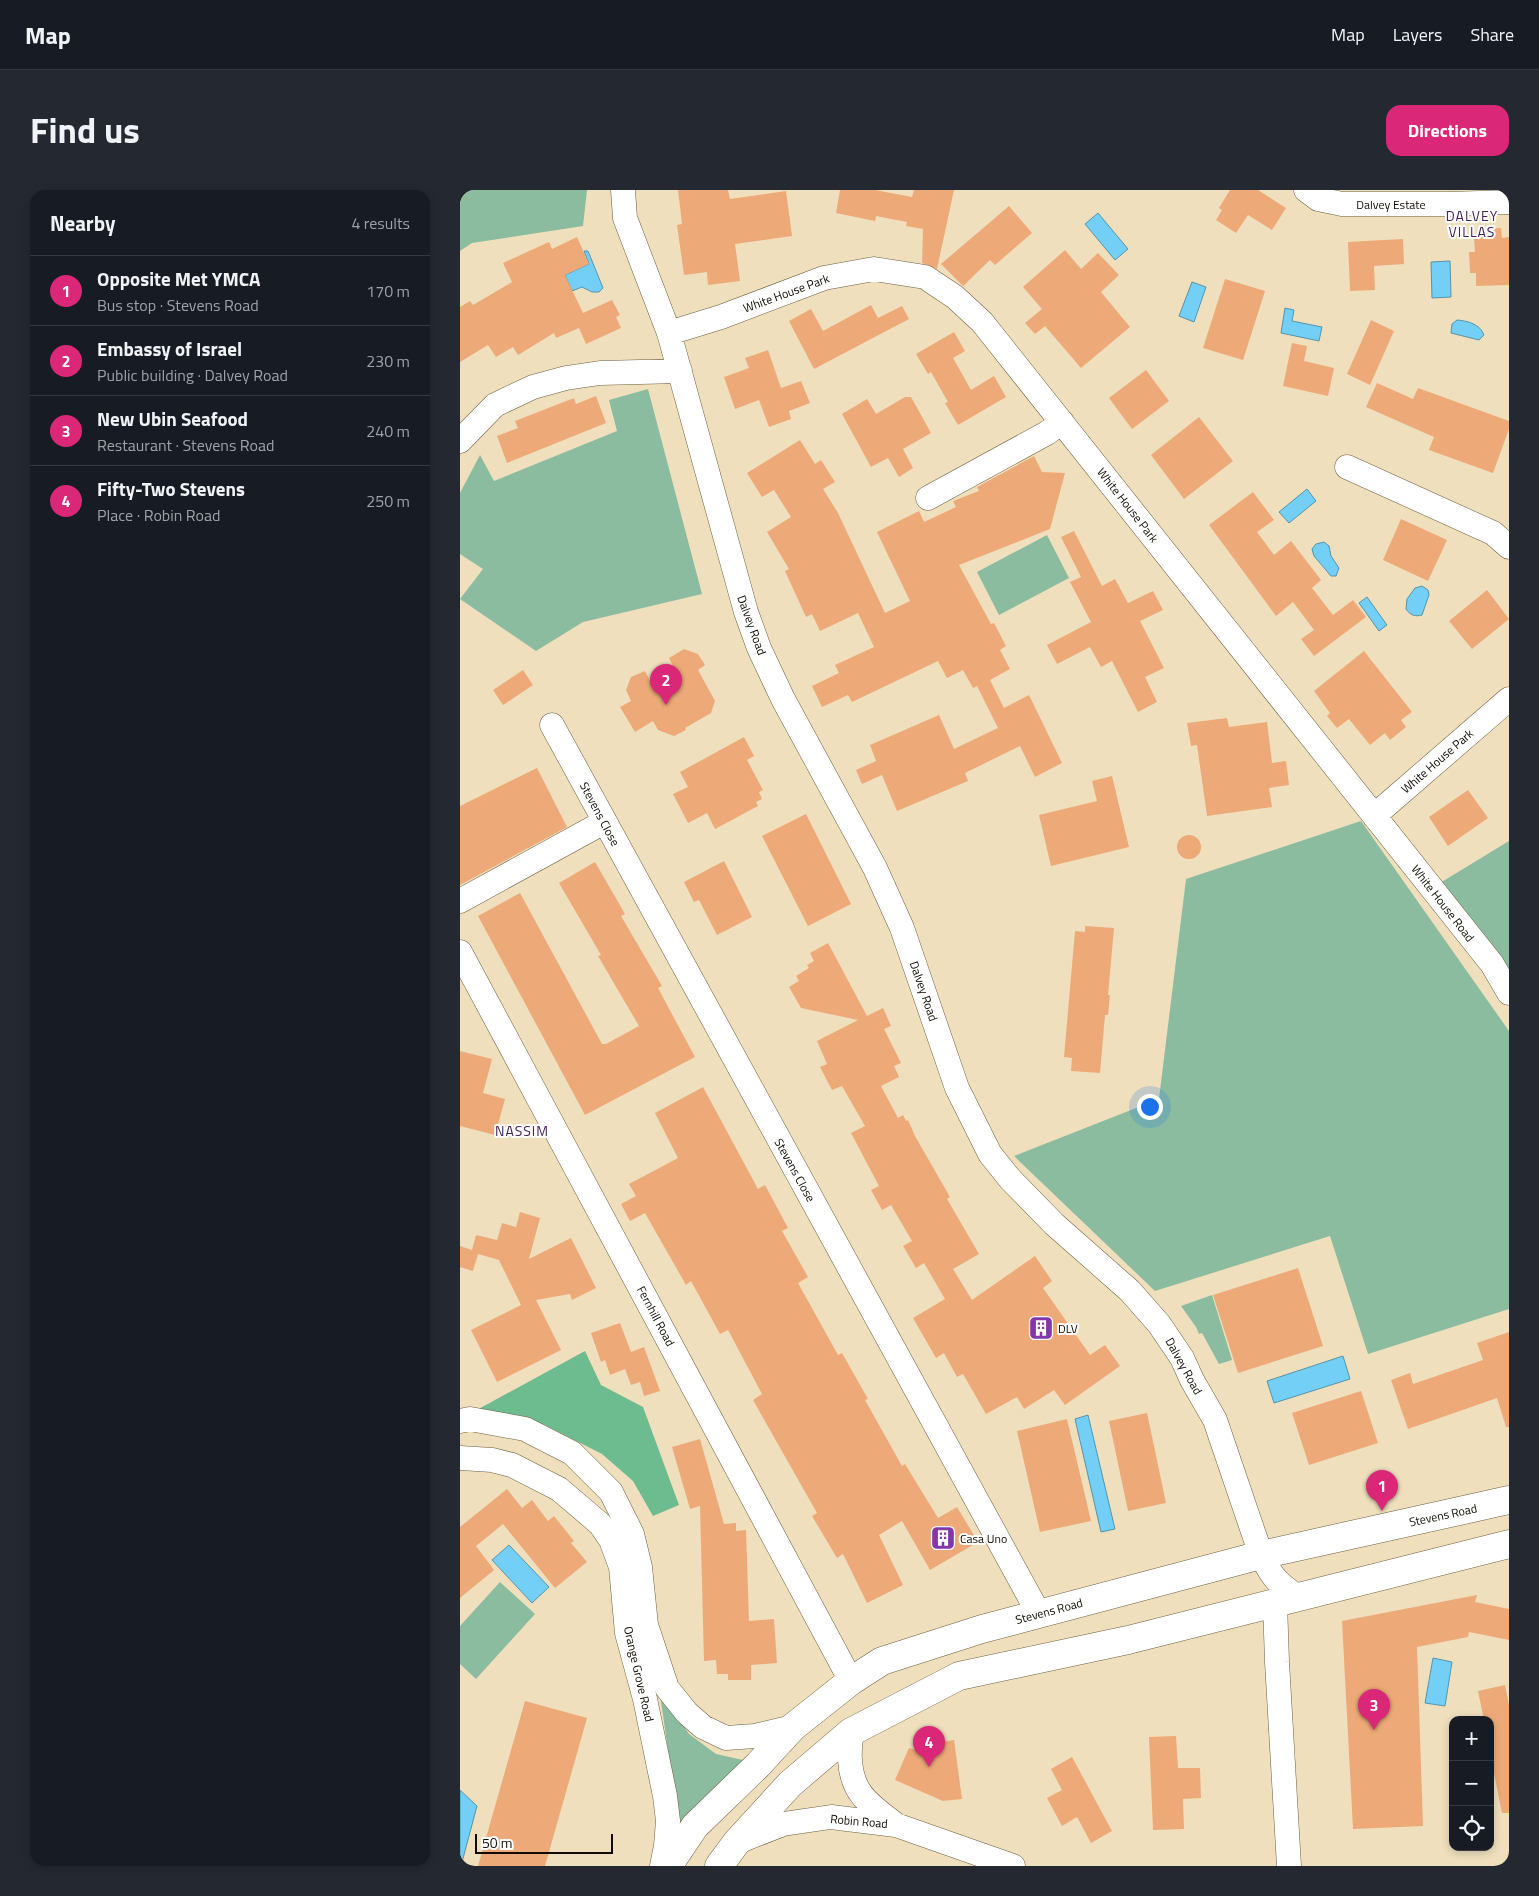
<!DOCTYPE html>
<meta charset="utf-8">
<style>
:root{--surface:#171b24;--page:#242831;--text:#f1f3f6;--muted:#9ea1a6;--line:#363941;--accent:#db2777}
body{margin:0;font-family:"Titillium Web",sans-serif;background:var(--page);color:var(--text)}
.controls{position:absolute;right:15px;bottom:15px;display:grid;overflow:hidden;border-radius:10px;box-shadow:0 2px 8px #0003}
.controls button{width:45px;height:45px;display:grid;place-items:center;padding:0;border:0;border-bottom:1px solid var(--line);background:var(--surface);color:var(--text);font:25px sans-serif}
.scale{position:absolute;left:15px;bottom:12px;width:138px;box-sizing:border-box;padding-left:5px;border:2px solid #100b02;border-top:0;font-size:14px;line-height:18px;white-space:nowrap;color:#100b02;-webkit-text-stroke:4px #fff;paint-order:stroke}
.you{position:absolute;left:689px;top:916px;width:18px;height:18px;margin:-12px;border:4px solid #fff;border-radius:50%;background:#1a73e8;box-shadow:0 0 0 8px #1a73e833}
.badge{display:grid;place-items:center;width:32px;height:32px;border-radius:50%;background:var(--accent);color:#fff;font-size:16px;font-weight:700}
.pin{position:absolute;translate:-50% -41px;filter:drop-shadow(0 1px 2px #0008)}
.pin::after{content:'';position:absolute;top:26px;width:18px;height:15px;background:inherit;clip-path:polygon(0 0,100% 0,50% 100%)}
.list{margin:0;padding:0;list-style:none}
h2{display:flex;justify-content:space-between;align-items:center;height:65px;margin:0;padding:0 20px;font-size:21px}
h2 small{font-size:16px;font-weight:400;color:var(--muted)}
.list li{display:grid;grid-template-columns:32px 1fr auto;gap:15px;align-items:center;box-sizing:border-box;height:70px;padding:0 20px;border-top:1px solid var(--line)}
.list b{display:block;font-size:19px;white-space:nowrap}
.list p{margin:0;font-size:16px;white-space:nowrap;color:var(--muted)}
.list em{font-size:16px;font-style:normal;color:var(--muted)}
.icon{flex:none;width:28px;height:28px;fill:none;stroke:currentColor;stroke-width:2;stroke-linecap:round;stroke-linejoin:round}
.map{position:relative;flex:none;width:1049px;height:1676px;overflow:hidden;border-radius:15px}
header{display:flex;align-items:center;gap:30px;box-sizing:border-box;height:70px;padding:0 25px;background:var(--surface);border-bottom:1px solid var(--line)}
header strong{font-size:24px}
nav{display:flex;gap:28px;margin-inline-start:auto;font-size:18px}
.intro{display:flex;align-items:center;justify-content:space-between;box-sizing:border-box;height:120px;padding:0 30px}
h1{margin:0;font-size:35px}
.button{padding:12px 22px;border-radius:15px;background:var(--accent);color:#fff;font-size:18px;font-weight:700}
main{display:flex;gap:30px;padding:0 30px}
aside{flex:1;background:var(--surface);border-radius:15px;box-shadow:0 2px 8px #0003}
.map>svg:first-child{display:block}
</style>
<header>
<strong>Map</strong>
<nav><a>Map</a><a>Layers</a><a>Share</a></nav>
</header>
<div class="intro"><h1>Find us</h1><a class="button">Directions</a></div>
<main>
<aside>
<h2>Nearby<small>4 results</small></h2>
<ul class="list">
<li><span class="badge">1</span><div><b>Opposite Met YMCA</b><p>Bus stop · Stevens Road</p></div><em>170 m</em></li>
<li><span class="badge">2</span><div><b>Embassy of Israel</b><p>Public building · Dalvey Road</p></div><em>230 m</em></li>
<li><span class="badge">3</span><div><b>New Ubin Seafood</b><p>Restaurant · Stevens Road</p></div><em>240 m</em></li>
<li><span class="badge">4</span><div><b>Fifty-Two Stevens</b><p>Place · Robin Road</p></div><em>250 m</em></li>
</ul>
</aside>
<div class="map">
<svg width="1049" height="1676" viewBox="0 0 1049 1676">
<rect width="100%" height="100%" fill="#efdfbd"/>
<!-- green -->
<path fill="#8bbc9f" d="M 0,0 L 127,0 L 123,36 L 12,53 L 0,61 Z
M 188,199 L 242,404 L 123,432 L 76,461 L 0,409 L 23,379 L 0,364 L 0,303 L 20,265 L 34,291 L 157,241 L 149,210 Z
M 587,345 L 609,388 L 539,425 L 517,382 Z
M 901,631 L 1049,841 L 1049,1119 L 908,1164 L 870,1046 L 695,1101 L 554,966 L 699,909 L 726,689 Z
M 1049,651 L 1049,793 L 980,693 Z
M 752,1105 L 772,1170 L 759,1174 L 742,1143 L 739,1144 L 736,1137 L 721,1116 Z
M 40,1392 L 75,1424 L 16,1489 L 0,1474 L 0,1436 Z
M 199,1497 L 229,1544 L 256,1564 L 283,1570 L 220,1645 Z"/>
<!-- forest -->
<path fill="#6cbc90" d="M 125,1161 L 141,1195 L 183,1217 L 219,1315 L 193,1326 L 173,1291 L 142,1264 L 83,1234 L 13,1222 Z"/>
<!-- water -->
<path fill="#73cff5" stroke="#5594ac" d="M 638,23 L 668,59 L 655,70 L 625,34 Z
M 124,61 L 128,61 L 143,98 L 139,102 L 132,102 L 122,97 L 112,101 L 105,85 L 129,74 Z
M 990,71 L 991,107 L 972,108 L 971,72 Z
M 732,92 L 746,97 L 734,132 L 719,126 Z
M 825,118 L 834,120 L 832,131 L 862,137 L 859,151 L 821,143 Z
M 997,130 C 1008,131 1020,134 1024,145 L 1019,150 L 991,143 L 992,134 Z
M 847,299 L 856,311 L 829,333 L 819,322 Z
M 864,352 L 869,356 L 871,366 L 879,378 L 876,386 L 871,386 L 854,366 L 852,359 L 856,354 Z
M 962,396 L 968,400 L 969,405 L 962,425 C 955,427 950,425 946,419 L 947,409 L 955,398 Z
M 907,407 L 927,435 L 919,441 L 899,413 Z
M 883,1166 L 890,1189 L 814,1213 L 807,1191 Z
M 628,1225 L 655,1339 L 641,1342 L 615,1229 Z
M 49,1355 L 89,1397 L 72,1413 L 32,1370 Z
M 973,1468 L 992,1472 L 985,1516 L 965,1513 Z
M 0,1600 L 17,1616 L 1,1676 L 0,1676 Z"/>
<!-- building -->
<path fill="#edaa78" d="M 218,0 L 268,0 L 270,9 L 326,1 L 332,46 L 275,54 L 280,91 L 248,95 L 247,82 L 224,85 L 217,35 L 222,34 Z
M 380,0 L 415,0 L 452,7 L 454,0 L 494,0 L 477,79 L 462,73 L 463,39 L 446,36 L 447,32 L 416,26 L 415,31 L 376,23 Z
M 770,0 L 798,0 L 826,18 L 812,40 L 788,25 L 776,43 L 756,30 L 762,20 L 759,18 Z
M 549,16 L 572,43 L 535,75 L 530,70 L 503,96 L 481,74 Z
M 1041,38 L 1042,48 L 1049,47 L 1049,95 L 1016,96 L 1016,83 L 1010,83 L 1009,62 L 1015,62 L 1014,48 L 1023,47 L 1023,39 Z
M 117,47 L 129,74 L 105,85 L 123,123 L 152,110 L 160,125 L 156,127 L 161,138 L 126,154 L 119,138 L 96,148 L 94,143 L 58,165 L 53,157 L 36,167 L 28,155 L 0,172 L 0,117 L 10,111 L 13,115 L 52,92 L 43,73 L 89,52 L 92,59 Z
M 943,49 L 944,74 L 914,76 L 915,100 L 890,101 L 888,52 Z
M 605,60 L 621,79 L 638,63 L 659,85 L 641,102 L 670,137 L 621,178 L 585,136 L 575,144 L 565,133 L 582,119 L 563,97 Z
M 765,89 L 805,101 L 783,170 L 743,158 Z
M 411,115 L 418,128 L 442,116 L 449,129 L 354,179 L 329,131 L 351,119 L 363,141 Z
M 911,130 L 934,141 L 910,195 L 887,184 Z
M 494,142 L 505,161 L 493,168 L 511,200 L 534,186 L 546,207 L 498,235 L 485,213 L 488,212 L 471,182 L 468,184 L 456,164 Z
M 832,153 L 847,156 L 844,171 L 874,178 L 868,206 L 823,196 Z
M 308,160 L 321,198 L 341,191 L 350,213 L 329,221 L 331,229 L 309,237 L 299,210 L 275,219 L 264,187 L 289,178 L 285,168 Z
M 686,180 L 709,211 L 672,239 L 649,208 Z
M 917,193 L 953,209 L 958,198 L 1049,231 L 1049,239 L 1033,283 L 969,260 L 974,247 L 906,217 Z
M 136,206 L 146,233 L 47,273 L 37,246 L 58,238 L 55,231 L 114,208 L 116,214 Z
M 445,207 L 451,207 L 471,243 L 443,259 L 453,278 L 439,287 L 428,268 L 411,277 L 382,224 L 407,209 L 416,224 Z
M 739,227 L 773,271 L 724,309 L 691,265 Z
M 340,250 L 355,274 L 361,270 L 375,292 L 363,299 L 378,323 L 425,423 L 450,411 L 417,342 L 459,321 L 464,332 L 496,317 L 493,311 L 519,301 L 517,297 L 574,266 L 582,282 L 605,283 L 590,339 L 499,375 L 531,434 L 534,433 L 546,456 L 540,460 L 550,479 L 530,490 L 544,518 L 569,505 L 602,573 L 575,587 L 560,556 L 505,583 L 508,591 L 437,621 L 422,585 L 402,594 L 396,580 L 416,571 L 410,555 L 479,525 L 494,559 L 538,538 L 517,496 L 513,498 L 503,480 L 487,488 L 478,471 L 392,512 L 388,505 L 362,517 L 352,496 L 379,483 L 375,475 L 414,457 L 398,423 L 360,441 L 352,424 L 346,427 L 325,381 L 329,379 L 307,342 L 331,327 L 314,300 L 302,307 L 287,283 Z
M 793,302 L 814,330 L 797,342 L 814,365 L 831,351 L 861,390 L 852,398 L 873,425 L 893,410 L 906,427 L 854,466 L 841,449 L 854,440 L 833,412 L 816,426 L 749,335 Z
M 941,329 L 987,350 L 968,391 L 923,370 Z
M 614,341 L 642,396 L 655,389 L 668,413 L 693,401 L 703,420 L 680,431 L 704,478 L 685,487 L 697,512 L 678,522 L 652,471 L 641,477 L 630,457 L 597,474 L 587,455 L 631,432 L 610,392 L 621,387 L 601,347 Z
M 1027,400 L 1049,429 L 1012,459 L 989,431 Z
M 224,459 L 238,464 L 245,475 L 238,480 L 255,511 L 251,523 L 225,538 L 226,540 L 214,546 L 198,540 L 193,531 L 175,542 L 160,517 L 171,511 L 166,500 L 171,487 L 185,481 L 194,499 L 218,486 L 209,468 Z
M 904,461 L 952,522 L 941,530 L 946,537 L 930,550 L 925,543 L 910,555 L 889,529 L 877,538 L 867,526 L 870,523 L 854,501 Z
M 63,480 L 73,495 L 43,515 L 33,500 Z
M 767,528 L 769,537 L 807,532 L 812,573 L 826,571 L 829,595 L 809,598 L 812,617 L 747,626 L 737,555 L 731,556 L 727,533 Z
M 284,547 L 294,566 L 287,570 L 303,600 L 299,602 L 302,609 L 296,612 L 298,616 L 255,639 L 247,623 L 228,633 L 213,604 L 228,597 L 220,582 Z
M 77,578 L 107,637 L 0,695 L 0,616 Z
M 652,586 L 669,657 L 591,676 L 579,625 L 637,611 L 632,591 Z
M 1008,600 L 1028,628 L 988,656 L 969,627 Z
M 346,624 L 391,714 L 348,736 L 302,646 Z
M717 657a12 12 0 1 1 24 0a12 12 0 1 1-24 0Z
M 264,671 L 292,727 L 257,745 L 239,710 L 234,712 L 224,692 Z
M 135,672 L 165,724 L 161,726 L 202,796 L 198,798 L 235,867 L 125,925 L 18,726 L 60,703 L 142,854 L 146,854 L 179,836 L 138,766 L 141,765 L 99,693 Z
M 625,736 L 654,738 L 648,805 L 650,805 L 648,825 L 645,825 L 640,883 L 611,881 L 612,868 L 604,867 L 615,741 L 625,742 Z
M 368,753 L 407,826 L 423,818 L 431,836 L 424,839 L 441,873 L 434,876 L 439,887 L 421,896 L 438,928 L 443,925 L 446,931 L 448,930 L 455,946 L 490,1007 L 487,1009 L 519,1064 L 493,1079 L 512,1110 L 575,1066 L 592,1091 L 583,1098 L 630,1165 L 645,1155 L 660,1176 L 605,1215 L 594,1200 L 564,1219 L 557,1207 L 526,1224 L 503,1184 L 497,1187 L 484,1163 L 476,1168 L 453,1128 L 485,1109 L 464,1073 L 456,1078 L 443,1056 L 452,1051 L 431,1015 L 422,1020 L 411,1000 L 419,996 L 391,943 L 405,936 L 382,896 L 372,900 L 360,877 L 367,874 L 357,851 L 398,830 L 341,818 L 329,797 L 339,791 L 336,786 L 349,778 L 347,775 L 354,771 L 350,763 Z
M 0,861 L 32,869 L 23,903 L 45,909 L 35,945 L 0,936 Z
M 243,897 L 298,999 L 305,995 L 328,1038 L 322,1041 L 348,1087 L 338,1093 L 378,1165 L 382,1163 L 408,1209 L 405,1210 L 442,1276 L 445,1274 L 478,1328 L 497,1317 L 518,1352 L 470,1380 L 442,1331 L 419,1345 L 443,1395 L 407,1413 L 383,1364 L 377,1368 L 352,1326 L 357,1323 L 293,1210 L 302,1204 L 268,1140 L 260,1144 L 231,1091 L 226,1095 L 185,1023 L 170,1031 L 161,1014 L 176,1006 L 169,994 L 218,968 L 195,923 Z
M 60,1022 L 80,1028 L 69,1069 L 111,1048 L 136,1098 L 112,1110 L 110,1104 L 76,1110 L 101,1160 L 37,1192 L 11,1140 L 61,1115 L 39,1070 L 18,1064 L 13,1081 L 0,1077 L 0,1056 L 12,1060 L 16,1045 L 37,1050 L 42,1033 L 56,1037 Z
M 838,1078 L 863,1156 L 778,1183 L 753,1105 Z
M 160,1133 L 171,1162 L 184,1157 L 200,1201 L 184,1206 L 180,1192 L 171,1195 L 165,1179 L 150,1185 L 145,1170 L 141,1172 L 131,1143 Z
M 1049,1142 L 1049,1237 L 1046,1237 L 1037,1208 L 948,1239 L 931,1190 L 950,1183 L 953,1194 L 1023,1170 L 1017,1153 Z
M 901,1201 L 918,1253 L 849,1275 L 832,1223 Z
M 687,1223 L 706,1313 L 668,1321 L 649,1231 Z
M 607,1229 L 631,1331 L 580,1342 L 557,1241 Z
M 240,1249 L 264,1334 L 276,1333 L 276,1341 L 286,1340 L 289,1431 L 314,1429 L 317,1473 L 291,1475 L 291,1490 L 268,1490 L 268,1484 L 257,1484 L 256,1470 L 244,1471 L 240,1316 L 230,1319 L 212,1257 Z
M 47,1299 L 62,1318 L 72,1310 L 88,1331 L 94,1326 L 114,1351 L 111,1353 L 127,1372 L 95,1398 L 43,1334 L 16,1356 L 34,1380 L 0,1408 L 0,1337 Z
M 1017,1405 L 1015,1412 L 1049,1419 L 1049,1450 L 1009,1442 L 1008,1447 L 957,1457 L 963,1636 L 893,1639 L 882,1431 Z
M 1045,1495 L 1049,1515 L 1049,1623 L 1042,1623 L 1030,1564 L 1030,1530 L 1024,1530 L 1018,1501 Z
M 65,1511 L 127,1528 L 85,1676 L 18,1676 Z
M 716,1546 L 718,1578 L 740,1578 L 741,1608 L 723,1609 L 724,1639 L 693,1640 L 689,1547 Z
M 494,1550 L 502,1609 L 483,1611 L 435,1590 L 449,1558 L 471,1564 L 470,1554 Z
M 612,1567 L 652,1641 L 631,1653 L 617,1627 L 602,1636 L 587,1608 L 602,1600 L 591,1579 Z"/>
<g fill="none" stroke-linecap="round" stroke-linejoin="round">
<defs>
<path id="minor" d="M 163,0 L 165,28 L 209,143 L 286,422 L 299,458 L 323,509 L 415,678 L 442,738 L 497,898 L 530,964 L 550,989 L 594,1034 L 670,1101 L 699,1134 L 722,1168 L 732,1190 L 755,1230 L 801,1365 C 812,1387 817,1393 838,1407
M 846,0 L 858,9 L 882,14 L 990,14 L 1049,12
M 209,143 L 261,127 L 364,88 L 414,79 L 465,87 L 495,107 L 522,132 L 1032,774 L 1049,803
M 0,251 L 35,215 L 73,197 L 106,188 L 140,183 L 220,181
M 887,277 L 1033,343 L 1049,357
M 468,308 L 587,243 L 602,232
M 92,535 L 579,1424
M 914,626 L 1049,509
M 0,711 L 144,632
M 0,762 L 391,1491
M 0,1231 L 10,1229 L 65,1239 L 112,1263 L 151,1302 L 172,1344 L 180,1377 L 186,1435 L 207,1498 L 227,1523 L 243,1537 L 266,1548 L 295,1546 L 333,1537
M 0,1268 L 32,1270 L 52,1275 L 99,1299 L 140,1334 L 151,1350 L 161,1377 L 167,1443 L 185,1509 L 205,1606 L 208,1631 L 206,1656 L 202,1676
M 815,1413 L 817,1472 L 829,1676
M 391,1542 C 391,1552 389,1561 390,1570 C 392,1605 411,1615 436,1635
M 277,1652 L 323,1634 L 371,1627 L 436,1635 L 553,1676"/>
<path id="major" d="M 208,1676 L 235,1636 L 298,1575 L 333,1537 L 391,1491 L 422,1471 L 522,1439 L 801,1365 L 1049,1310
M 259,1676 L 276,1653 L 330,1594 L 391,1542 L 499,1486 L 668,1450 L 1049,1354"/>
</defs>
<!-- minor casing -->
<use href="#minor" stroke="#6c5f40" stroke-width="25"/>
<!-- major casing -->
<use href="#major" stroke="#6c5f40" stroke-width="29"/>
<!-- minor -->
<use href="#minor" stroke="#fff" stroke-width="24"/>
<!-- major -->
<use href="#major" stroke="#fff" stroke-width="28"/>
</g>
<!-- icons -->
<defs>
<symbol id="building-square" viewBox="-11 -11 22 22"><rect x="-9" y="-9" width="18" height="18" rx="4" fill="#8337a9" stroke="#fff"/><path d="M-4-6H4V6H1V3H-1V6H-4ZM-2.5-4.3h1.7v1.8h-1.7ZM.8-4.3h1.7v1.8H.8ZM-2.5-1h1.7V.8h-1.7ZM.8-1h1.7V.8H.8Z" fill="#fff"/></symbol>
</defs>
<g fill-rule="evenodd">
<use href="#building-square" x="567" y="1124" width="28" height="28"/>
<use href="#building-square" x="469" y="1334" width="28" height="28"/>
</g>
<g text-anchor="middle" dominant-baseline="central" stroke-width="4" stroke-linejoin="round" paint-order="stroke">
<!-- street labels -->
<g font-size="12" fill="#100b02" stroke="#fff">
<text x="931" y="14">Dalvey Estate</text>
<text transform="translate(326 103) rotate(-20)">White House Park</text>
<text transform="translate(668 315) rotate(52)">White House Park</text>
<text transform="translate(292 435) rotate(70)">Dalvey Road</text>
<text transform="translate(977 571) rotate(-41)">White House Park</text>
<text transform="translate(140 624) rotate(62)">Stevens Close</text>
<text transform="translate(983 713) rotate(52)">White House Road</text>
<text transform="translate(464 801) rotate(71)">Dalvey Road</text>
<text transform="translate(335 980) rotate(61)">Stevens Close</text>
<text transform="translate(196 1126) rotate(62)">Fernhill Road</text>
<text transform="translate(724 1176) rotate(61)">Dalvey Road</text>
<text transform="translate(983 1325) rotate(-12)">Stevens Road</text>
<text transform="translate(589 1421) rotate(-15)">Stevens Road</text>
<text transform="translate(179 1484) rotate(77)">Orange Grove Road</text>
<text transform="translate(399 1631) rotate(5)">Robin Road</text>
</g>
<!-- poi labels -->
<g font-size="12" fill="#100b02" stroke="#fff" text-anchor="start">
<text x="598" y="1138">DLV</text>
<text x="500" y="1348">Casa Uno</text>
</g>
<!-- neighbourhood labels -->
<g font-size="14" letter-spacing="1" fill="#46235a" stroke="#fff">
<text x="1012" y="25">DALVEY<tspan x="1012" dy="16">VILLAS</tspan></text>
<text x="62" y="940">NASSIM</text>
</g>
</g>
</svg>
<div class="controls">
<button>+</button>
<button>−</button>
<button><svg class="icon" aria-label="locate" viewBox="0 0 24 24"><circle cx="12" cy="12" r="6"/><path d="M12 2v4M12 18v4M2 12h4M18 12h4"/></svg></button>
</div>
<div class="scale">50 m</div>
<div class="you"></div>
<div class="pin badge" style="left:922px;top:1321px">1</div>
<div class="pin badge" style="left:206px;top:515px">2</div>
<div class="pin badge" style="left:914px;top:1540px">3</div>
<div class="pin badge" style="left:469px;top:1577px">4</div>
</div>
</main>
